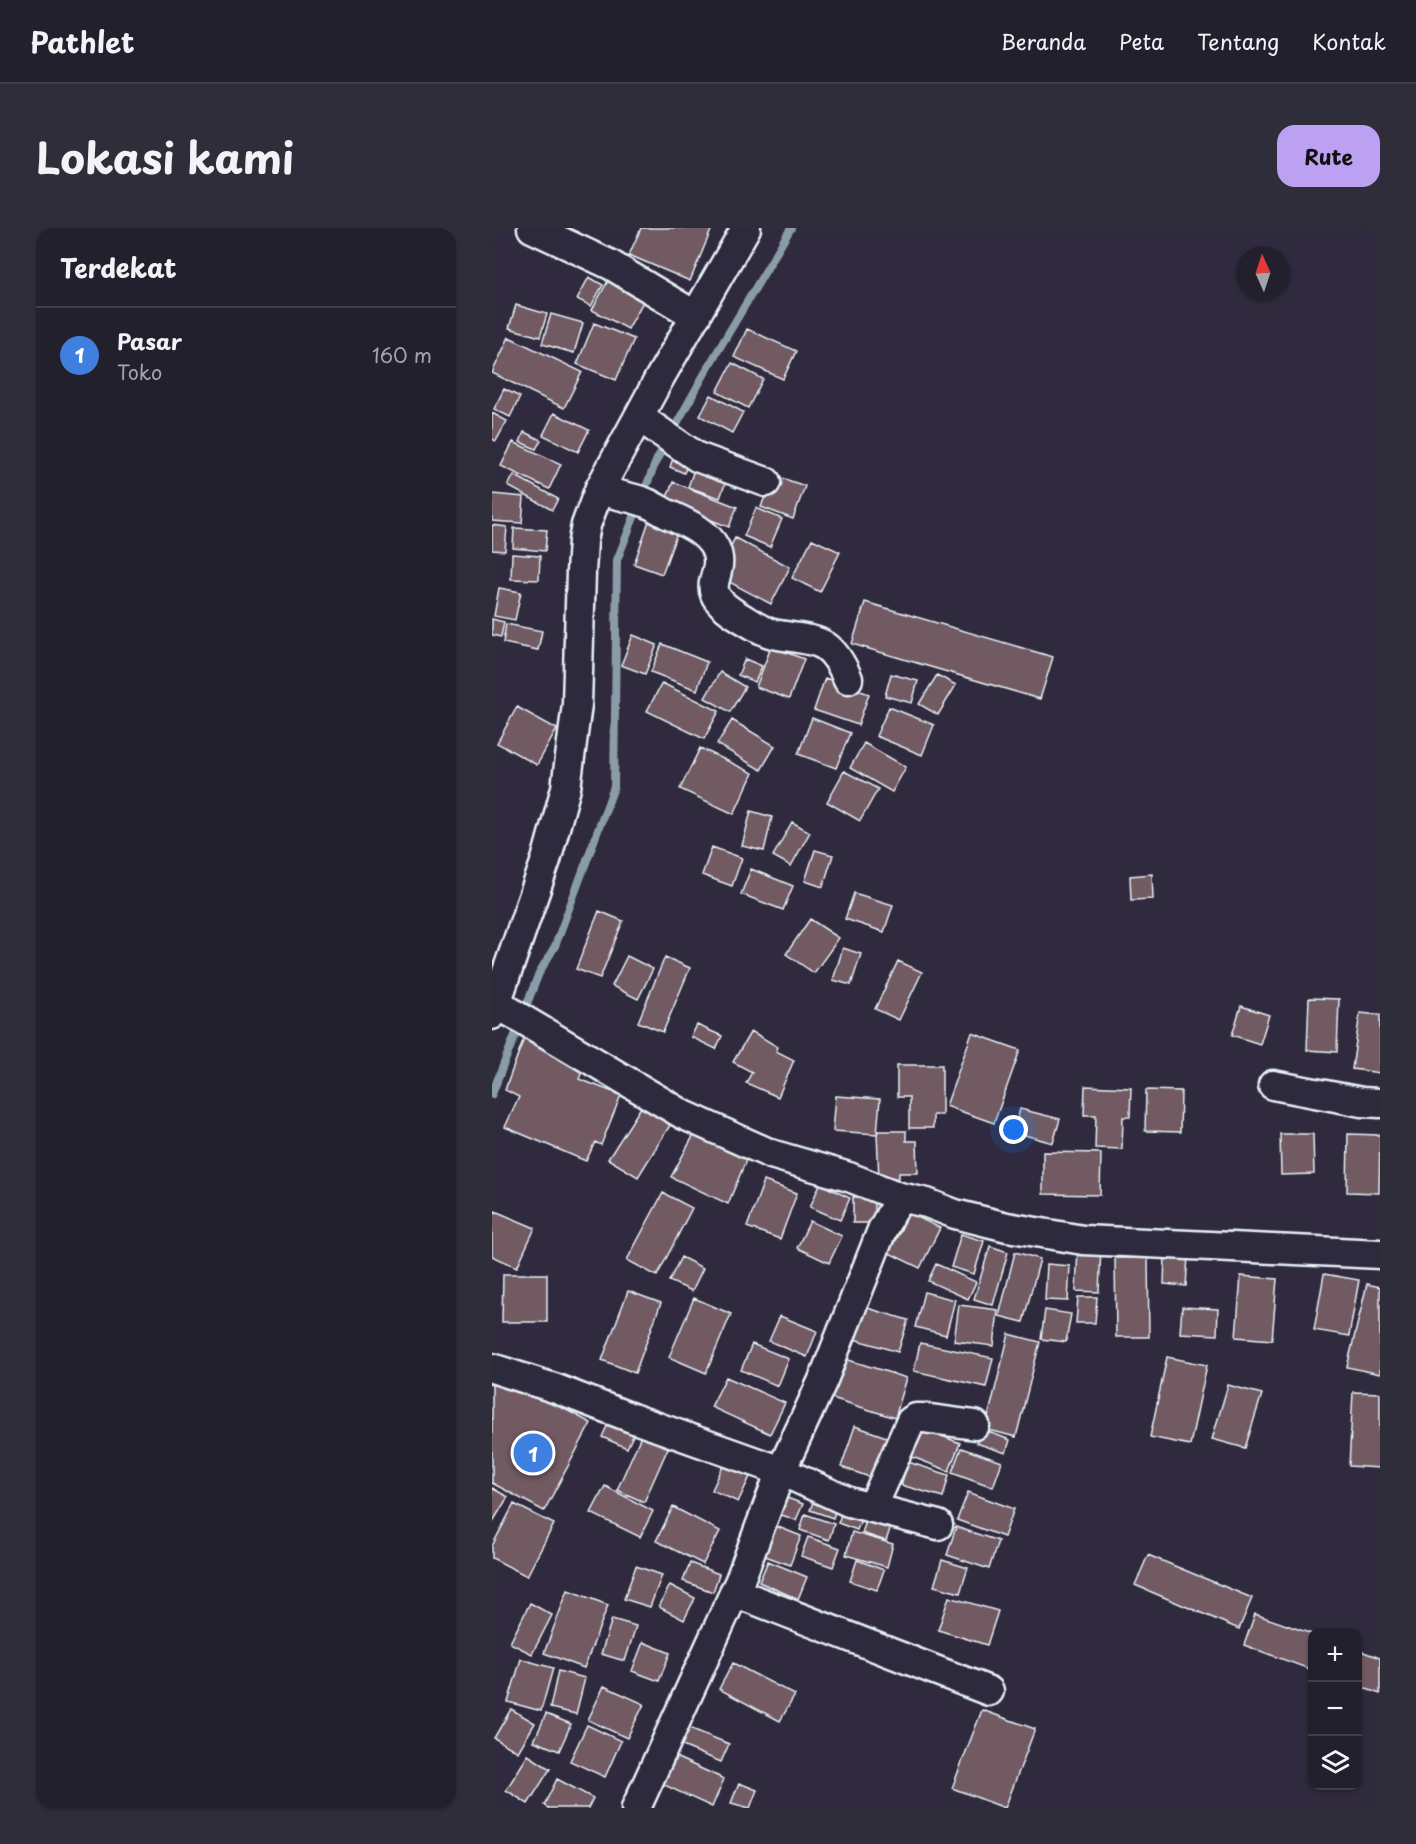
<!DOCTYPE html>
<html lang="id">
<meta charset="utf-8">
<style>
:root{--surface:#23202e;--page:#2f2d3a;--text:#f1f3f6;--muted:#a3a3aa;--line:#403e4a;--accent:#bca0f2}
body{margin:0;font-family:"Playpen Sans",sans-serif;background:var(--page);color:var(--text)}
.controls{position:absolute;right:18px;bottom:18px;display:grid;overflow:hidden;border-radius:12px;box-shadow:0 2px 4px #0004}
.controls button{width:54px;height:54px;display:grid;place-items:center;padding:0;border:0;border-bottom:2px solid var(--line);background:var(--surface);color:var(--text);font:30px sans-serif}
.compass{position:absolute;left:744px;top:18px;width:54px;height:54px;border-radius:50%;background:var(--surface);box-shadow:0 2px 4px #0004;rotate:357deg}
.you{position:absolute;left:522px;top:902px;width:21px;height:21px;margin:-15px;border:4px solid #fff;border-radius:50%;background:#1a73e8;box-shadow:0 0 0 9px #1a73e833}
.badge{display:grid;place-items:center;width:39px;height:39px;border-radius:50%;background:var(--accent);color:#fff;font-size:20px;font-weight:700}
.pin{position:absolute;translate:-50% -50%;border:3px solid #fff;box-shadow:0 2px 6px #0006}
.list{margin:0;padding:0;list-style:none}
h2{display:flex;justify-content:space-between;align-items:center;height:78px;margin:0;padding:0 24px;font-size:26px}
h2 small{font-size:20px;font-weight:400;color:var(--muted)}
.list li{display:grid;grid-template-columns:39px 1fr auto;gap:18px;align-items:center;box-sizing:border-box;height:96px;padding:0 24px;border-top:2px solid var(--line)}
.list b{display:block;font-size:22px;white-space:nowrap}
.list p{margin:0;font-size:20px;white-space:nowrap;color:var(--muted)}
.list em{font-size:20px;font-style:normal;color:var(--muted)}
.icon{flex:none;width:33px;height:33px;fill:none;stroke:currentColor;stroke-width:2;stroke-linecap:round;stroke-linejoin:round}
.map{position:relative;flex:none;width:888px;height:1580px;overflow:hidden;border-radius:18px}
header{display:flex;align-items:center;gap:36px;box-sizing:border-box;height:84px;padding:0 30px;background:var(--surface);border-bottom:2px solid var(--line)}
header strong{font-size:28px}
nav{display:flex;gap:33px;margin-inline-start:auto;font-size:21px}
.intro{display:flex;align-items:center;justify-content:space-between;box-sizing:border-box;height:144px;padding:0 36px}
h1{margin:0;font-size:42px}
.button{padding:15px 27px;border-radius:18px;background:var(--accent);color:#111;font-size:21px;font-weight:700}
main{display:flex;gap:36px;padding:0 36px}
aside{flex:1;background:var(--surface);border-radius:18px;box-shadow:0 2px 4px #0004}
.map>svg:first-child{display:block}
</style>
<header>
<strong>Pathlet</strong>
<nav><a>Beranda</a><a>Peta</a><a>Tentang</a><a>Kontak</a></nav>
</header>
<div class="intro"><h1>Lokasi kami</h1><a class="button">Rute</a></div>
<main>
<aside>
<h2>Terdekat<small></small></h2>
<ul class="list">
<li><span class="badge" style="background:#3f7fe0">1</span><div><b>Pasar</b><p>Toko</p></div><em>160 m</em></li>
</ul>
</aside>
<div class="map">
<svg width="888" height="1580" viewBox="0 0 888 1580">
<rect width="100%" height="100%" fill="#2f2a3d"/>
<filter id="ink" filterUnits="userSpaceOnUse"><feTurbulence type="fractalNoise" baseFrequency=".0167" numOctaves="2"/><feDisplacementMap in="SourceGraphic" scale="12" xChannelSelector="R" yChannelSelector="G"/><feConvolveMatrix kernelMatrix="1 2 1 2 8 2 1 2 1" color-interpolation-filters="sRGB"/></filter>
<g filter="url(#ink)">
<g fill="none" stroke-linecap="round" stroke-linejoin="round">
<!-- stream -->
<path stroke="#8a9ca8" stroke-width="8" d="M 31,786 L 47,745 L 63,718 L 122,559 L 125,332 L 165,231 L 218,136 L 299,0
M 0,866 L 27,797
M 887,1580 L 888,1578"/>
</g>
<!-- building -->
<path fill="#725a62" stroke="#e8f1f8" stroke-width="1.5" d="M 149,0 L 220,0 L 198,53 L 137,27 Z
M 97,49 L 111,57 L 99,78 L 85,71 Z
M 117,51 L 153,70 L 136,101 L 100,82 Z
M 24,77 L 55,86 L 48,109 L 17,100 Z
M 59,86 L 91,95 L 82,125 L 50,116 Z
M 102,95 L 142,111 L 124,152 L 85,136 Z
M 255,101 L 304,123 L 291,151 L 242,129 Z
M 17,109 L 90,144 L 72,180 L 0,145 Z
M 240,135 L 271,151 L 256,180 L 225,164 Z
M 12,161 L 28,169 L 18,189 L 2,181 Z
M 219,167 L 251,184 L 240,205 L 208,188 Z
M 0,185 L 15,193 L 4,213 L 0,211 Z
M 62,185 L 97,202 L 86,224 L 51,207 Z
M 32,204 L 49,212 L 44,221 L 28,214 Z
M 21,214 L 69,236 L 57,261 L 9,238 Z
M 183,224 L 198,231 L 192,245 L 178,239 Z
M 206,230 L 238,242 L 228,270 L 196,259 Z
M 22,247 L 66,271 L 60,282 L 16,258 Z
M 281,247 L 313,258 L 301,291 L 269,279 Z
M 181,254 L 245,279 L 237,299 L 173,274 Z
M 0,266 L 32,269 L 30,295 L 0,293 Z
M 264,280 L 290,291 L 278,319 L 252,308 Z
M 159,287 L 188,297 L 170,346 L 142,336 Z
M 0,297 L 15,299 L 13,323 L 0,322 Z
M 22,300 L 55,302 L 53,323 L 21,320 Z
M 243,310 L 298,339 L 279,376 L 224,347 Z
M 320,311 L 348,324 L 328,364 L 300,350 Z
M 20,326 L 48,328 L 47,352 L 19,351 Z
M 7,360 L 29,364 L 23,392 L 2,388 Z
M 373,374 L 561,429 L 548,471 L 360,416 Z
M 0,391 L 12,394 L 9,409 L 0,407 Z
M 14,396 L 50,403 L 46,422 L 11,415 Z
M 141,407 L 165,417 L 153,446 L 129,437 Z
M 170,416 L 215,434 L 205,462 L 159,444 Z
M 279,419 L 312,431 L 297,471 L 264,459 Z
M 253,431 L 270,438 L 263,454 L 246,447 Z
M 228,444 L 253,459 L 238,484 L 213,470 Z
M 399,446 L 426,453 L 420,475 L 393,468 Z
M 445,447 L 464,457 L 446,487 L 427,476 Z
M 333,450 L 377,466 L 366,497 L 322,482 Z
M 170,455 L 227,483 L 212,511 L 155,483 Z
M 25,479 L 65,501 L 45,537 L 5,515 Z
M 397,479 L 442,497 L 430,527 L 384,508 Z
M 320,490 L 358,505 L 344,540 L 306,526 Z
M 240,492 L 283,518 L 269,542 L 225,516 Z
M 372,515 L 414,539 L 400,564 L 358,540 Z
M 208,520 L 261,545 L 242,586 L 188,561 Z
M 352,543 L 386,561 L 368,593 L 335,574 Z
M 259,583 L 280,589 L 272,623 L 250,618 Z
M 300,594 L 318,604 L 299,638 L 281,628 Z
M 220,619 L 250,630 L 240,658 L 210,647 Z
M 323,622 L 341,627 L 331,659 L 313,653 Z
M 259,641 L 301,658 L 291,682 L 249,666 Z
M 660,646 L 661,671 L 639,672 L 638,648 Z
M 362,665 L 401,677 L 392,704 L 353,691 Z
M 107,683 L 131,693 L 108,750 L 84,741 Z
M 318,691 L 347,710 L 322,745 L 294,726 Z
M 351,720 L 369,726 L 359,757 L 341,752 Z
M 135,728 L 161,741 L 146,771 L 120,758 Z
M 173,729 L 198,740 L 171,804 L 146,794 Z
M 406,733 L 430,744 L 407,792 L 383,781 Z
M 817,770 L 847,771 L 845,824 L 815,822 Z
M 749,778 L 777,787 L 768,816 L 740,807 Z
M 868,785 L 888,787 L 888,845 L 860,841 Z
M 205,797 L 230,808 L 224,821 L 199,809 Z
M 259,803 L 286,819 L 284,823 L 302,832 L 286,869 L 254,855 L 260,844 L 241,834 Z
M 480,805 L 528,822 L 502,895 L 454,878 Z
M 33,807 L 95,831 L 87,851 L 129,867 L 109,917 L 103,914 L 94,933 L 13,899 L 27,869 L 13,862 Z
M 405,837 L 450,837 L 450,887 L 441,887 L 441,900 L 417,900 L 417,869 L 405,869 Z
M 593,858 L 639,860 L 638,889 L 631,889 L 630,921 L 603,920 L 604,887 L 592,887 Z
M 654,862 L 689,863 L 688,904 L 653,903 Z
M 344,868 L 388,871 L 385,906 L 341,903 Z
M 151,876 L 180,894 L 146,949 L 116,931 Z
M 528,881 L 568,891 L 561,915 L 522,904 Z
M 204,903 L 257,925 L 236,976 L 179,949 Z
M 386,903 L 414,903 L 414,913 L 425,913 L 426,945 L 407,945 L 407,950 L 387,951 L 385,906 Z
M 788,906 L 821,906 L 822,946 L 789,947 Z
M 856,906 L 888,907 L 887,965 L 855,964 Z
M 551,924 L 609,925 L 608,967 L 551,966 Z
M 272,953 L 305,965 L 288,1011 L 255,999 Z
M 328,956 L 358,970 L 348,992 L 318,979 Z
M 364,962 L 382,962 L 382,995 L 361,995 L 361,969 L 364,969 Z
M 171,965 L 200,980 L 165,1048 L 135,1032 Z
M 3,983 L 43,1000 L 25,1039 L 0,1028 L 0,991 Z
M 417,985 L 448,1000 L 428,1040 L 397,1025 Z
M 318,993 L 350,1008 L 337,1035 L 305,1020 Z
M 469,1006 L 492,1013 L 482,1046 L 459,1039 Z
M 498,1018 L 516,1024 L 501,1077 L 482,1071 Z
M 586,1019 L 609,1020 L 607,1064 L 584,1063 Z
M 523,1024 L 548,1031 L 531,1094 L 507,1088 Z
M 673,1027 L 696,1028 L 694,1058 L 672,1056 Z
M 189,1029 L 211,1040 L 200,1063 L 177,1053 Z
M 623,1030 L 656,1030 L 657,1109 L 624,1109 Z
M 444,1036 L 484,1054 L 476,1071 L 436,1053 Z
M 555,1036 L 578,1038 L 576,1073 L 553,1072 Z
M 11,1046 L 55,1046 L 55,1094 L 10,1094 Z
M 832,1046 L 867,1052 L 857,1108 L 822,1102 Z
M 749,1048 L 785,1051 L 780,1112 L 744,1109 Z
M 875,1056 L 888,1059 L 888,1146 L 855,1139 Z
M 136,1063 L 169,1075 L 143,1145 L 110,1132 Z
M 432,1064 L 463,1072 L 454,1107 L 423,1099 Z
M 586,1069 L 605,1069 L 603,1095 L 584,1095 Z
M 202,1070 L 239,1086 L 214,1145 L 177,1129 Z
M 467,1077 L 506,1082 L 502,1118 L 462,1113 Z
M 372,1079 L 416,1092 L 406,1124 L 362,1111 Z
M 690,1079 L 726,1081 L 725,1107 L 688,1105 Z
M 553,1082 L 579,1086 L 574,1114 L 549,1111 Z
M 288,1088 L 325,1103 L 315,1129 L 277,1113 Z
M 517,1106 L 548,1114 L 524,1209 L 493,1201 Z
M 428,1115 L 501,1130 L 494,1159 L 422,1143 Z
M 260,1116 L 297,1131 L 286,1158 L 249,1142 Z
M 675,1129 L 715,1137 L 698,1217 L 658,1209 Z
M 350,1130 L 415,1150 L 403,1190 L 337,1169 Z
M 0,1143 L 99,1195 L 52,1283 L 0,1255 Z
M 234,1149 L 293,1175 L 278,1206 L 219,1179 Z
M 736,1157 L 770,1166 L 753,1220 L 720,1211 Z
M 861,1164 L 888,1165 L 888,1240 L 857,1238 Z
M 120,1187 L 145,1199 L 135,1220 L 110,1209 Z
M 421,1197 L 468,1215 L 457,1243 L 410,1225 Z
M 363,1198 L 400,1211 L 386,1252 L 349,1239 Z
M 153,1199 L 180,1211 L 152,1274 L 125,1262 Z
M 489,1201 L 518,1212 L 514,1225 L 484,1215 Z
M 469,1220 L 510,1234 L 501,1259 L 460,1244 Z
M 237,1225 L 263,1238 L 246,1274 L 220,1262 Z
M 416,1234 L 457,1247 L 451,1269 L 409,1257 Z
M 113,1258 L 161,1283 L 148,1309 L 99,1285 Z
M 0,1260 L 16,1269 L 0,1295 Z
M 325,1264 L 347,1272 L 341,1290 L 318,1282 Z
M 476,1264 L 522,1281 L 512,1309 L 465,1292 Z
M 290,1268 L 311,1276 L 304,1292 L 284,1285 Z
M 354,1274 L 373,1281 L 365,1302 L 346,1295 Z
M 22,1276 L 62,1296 L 35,1348 L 0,1330 L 0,1318 Z
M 181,1279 L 228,1303 L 211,1336 L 164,1313 Z
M 379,1279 L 403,1286 L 394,1313 L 370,1305 Z
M 313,1286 L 342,1296 L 337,1312 L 308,1302 Z
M 276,1295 L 309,1308 L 298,1337 L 265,1325 Z
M 464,1299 L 506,1313 L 497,1341 L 455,1327 Z
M 360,1304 L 401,1316 L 395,1339 L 354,1327 Z
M 316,1309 L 348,1320 L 341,1339 L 309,1328 Z
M 656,1327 L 760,1370 L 747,1401 L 643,1357 Z
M 365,1332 L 392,1342 L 385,1362 L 358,1353 Z
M 450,1332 L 476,1340 L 468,1365 L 442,1358 Z
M 276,1333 L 315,1349 L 306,1371 L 267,1354 Z
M 198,1335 L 227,1346 L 221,1364 L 191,1353 Z
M 144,1338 L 170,1347 L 158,1379 L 132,1371 Z
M 178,1357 L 203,1370 L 192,1392 L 167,1379 Z
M 76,1362 L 116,1377 L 92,1440 L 52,1425 Z
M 457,1369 L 506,1383 L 495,1417 L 446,1402 Z
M 38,1375 L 60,1387 L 40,1426 L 18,1415 Z
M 763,1386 L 820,1406 L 820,1442 L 752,1417 Z
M 120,1391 L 144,1398 L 133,1433 L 109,1426 Z
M 151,1414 L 178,1425 L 167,1453 L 140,1443 Z
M 866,1422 L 888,1430 L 888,1466 L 866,1458 Z
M 29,1431 L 61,1440 L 49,1483 L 16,1474 Z
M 241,1435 L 303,1467 L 288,1493 L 227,1461 Z
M 66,1443 L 93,1450 L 84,1486 L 58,1480 Z
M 112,1458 L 152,1476 L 135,1510 L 96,1492 Z
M 19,1481 L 43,1495 L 26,1524 L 2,1510 Z
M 490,1482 L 543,1501 L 513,1580 L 460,1560 Z
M 54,1486 L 79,1496 L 67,1523 L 42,1513 Z
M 95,1497 L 129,1513 L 113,1549 L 78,1533 Z
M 195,1499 L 237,1516 L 229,1534 L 188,1517 Z
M 36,1527 L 58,1541 L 36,1576 L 14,1562 Z
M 181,1528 L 232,1551 L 220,1579 L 168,1555 Z
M 65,1551 L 101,1570 L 96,1580 L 56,1580 L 52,1577 Z
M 247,1555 L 265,1562 L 258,1580 L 239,1575 Z"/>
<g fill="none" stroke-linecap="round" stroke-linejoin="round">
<defs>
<path id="minor" d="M 40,0 L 119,37 L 204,88
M 147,189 L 205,229 L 274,254
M 107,262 C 123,267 140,269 155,275 C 162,278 169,283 175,286 C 192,294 214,302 223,320 C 237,350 198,359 248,389 C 258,395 269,403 281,406 C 322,414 337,406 356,451
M 0,769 L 20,785 L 192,887 L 279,926 L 357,949 L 408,969 L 435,975 L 463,986 L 515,999 L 591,1012 L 888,1026
M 0,787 L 54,632 L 74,560 L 85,476 L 89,344 L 91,313 L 94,297 L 107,262 L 167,151 L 254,0
M 781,857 L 870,874 L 888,875
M 0,1140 L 62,1160 L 140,1190 L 289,1243 L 357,1274 L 446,1297
M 381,1278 L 419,1193 L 424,1190 L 431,1190 L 483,1197
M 242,1364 L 497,1463
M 144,1580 L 248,1352 L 289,1243 L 331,1152 L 390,1002 L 408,969"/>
</defs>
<!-- minor casing -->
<use href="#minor" stroke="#e8f1f8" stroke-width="33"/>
<!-- minor -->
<use href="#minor" stroke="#2f2a3d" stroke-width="28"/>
</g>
</g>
</svg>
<div class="controls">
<button>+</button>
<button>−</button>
<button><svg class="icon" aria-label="layers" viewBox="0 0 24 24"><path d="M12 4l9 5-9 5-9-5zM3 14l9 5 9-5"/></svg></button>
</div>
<svg class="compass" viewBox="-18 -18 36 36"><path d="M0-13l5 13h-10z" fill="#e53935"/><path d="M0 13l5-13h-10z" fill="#a3a3aa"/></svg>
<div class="you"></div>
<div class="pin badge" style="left:41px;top:1225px;background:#3f7fe0">1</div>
</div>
</main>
